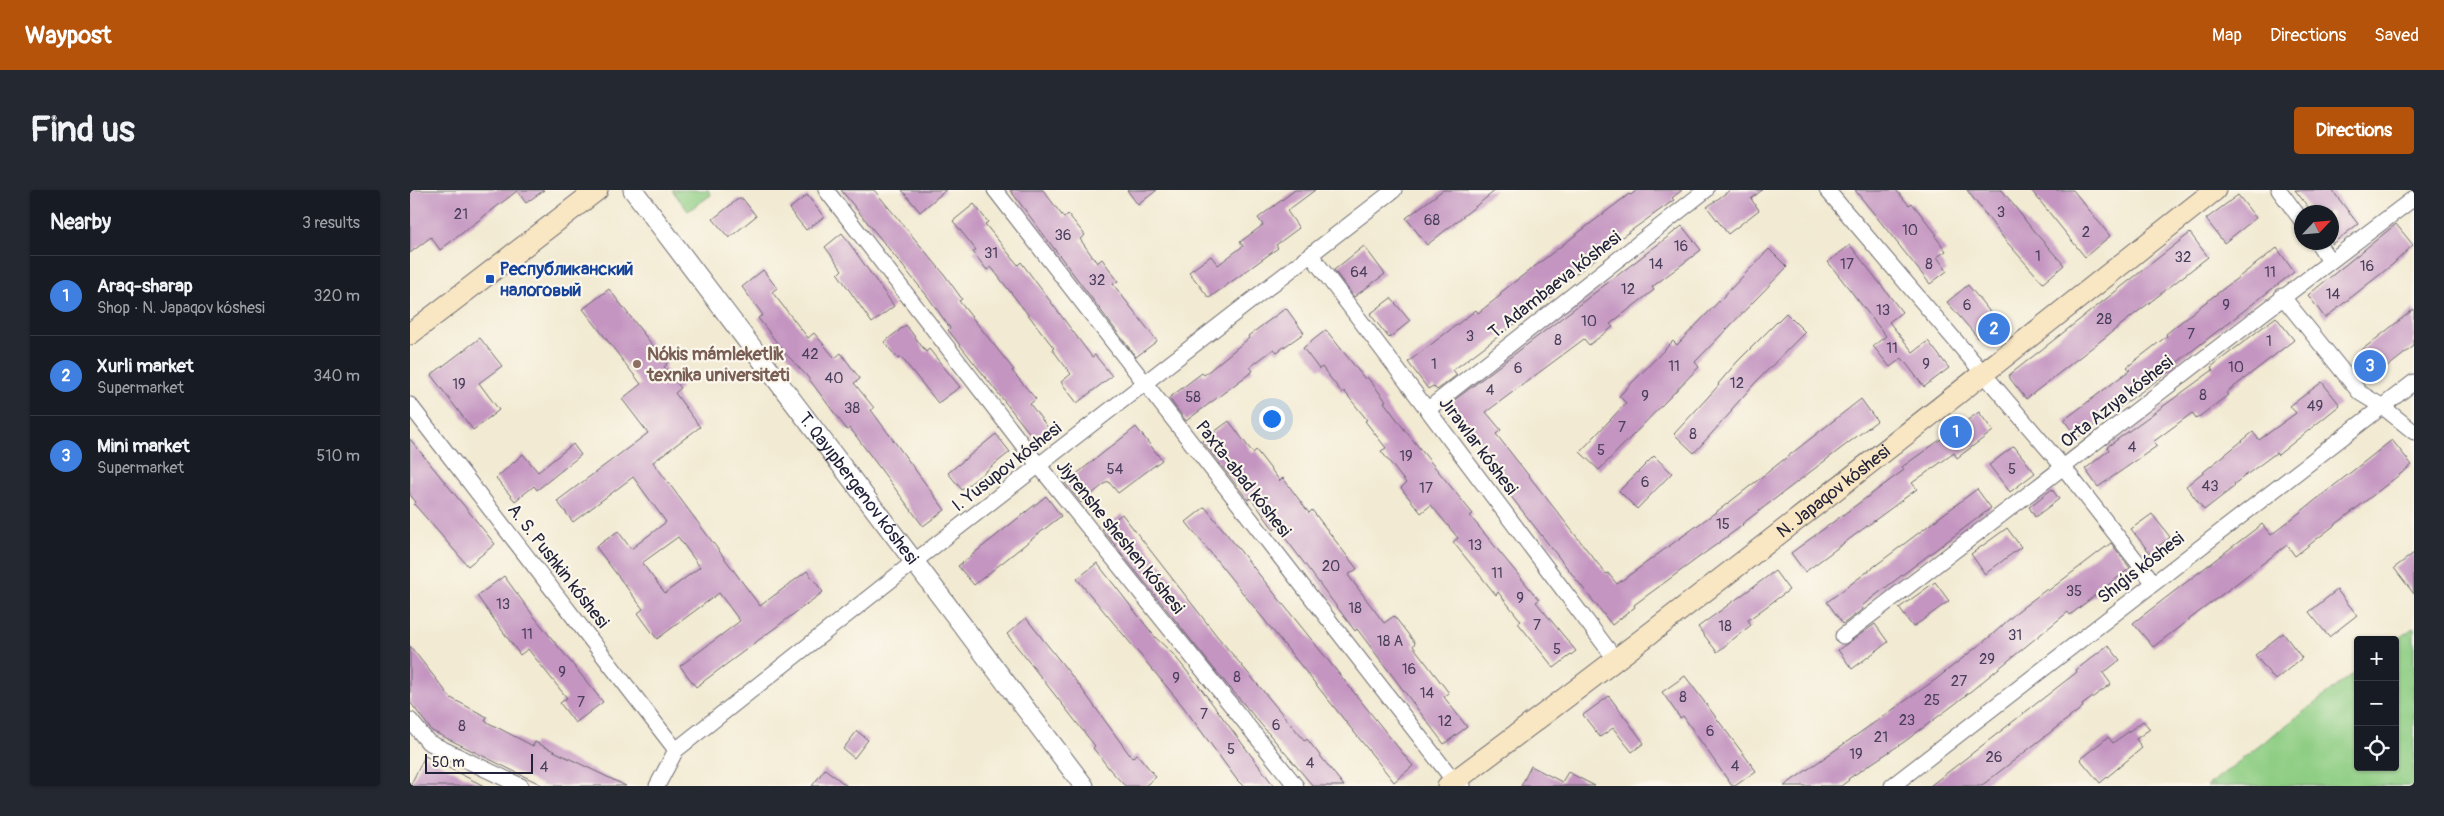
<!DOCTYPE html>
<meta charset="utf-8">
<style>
:root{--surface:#171b24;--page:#242831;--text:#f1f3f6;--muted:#9ea1a6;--line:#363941;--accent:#b45309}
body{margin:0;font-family:Pangolin,sans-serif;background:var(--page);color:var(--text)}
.controls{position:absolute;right:15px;bottom:15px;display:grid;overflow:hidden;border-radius:5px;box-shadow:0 1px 4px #0004}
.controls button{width:45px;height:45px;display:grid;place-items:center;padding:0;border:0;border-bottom:1px solid var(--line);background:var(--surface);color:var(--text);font:25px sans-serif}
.compass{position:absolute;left:1884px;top:15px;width:45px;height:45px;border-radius:50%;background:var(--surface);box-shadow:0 1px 4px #0004;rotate:64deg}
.scale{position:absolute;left:15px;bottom:12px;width:108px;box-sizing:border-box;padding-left:5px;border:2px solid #22223b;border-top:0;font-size:14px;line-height:18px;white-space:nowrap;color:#22223b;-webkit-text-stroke:4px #fbf7ec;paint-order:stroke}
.you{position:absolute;left:861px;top:228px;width:18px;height:18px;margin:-12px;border:4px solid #fff;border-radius:50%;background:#1a73e8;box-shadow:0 0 0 8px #1a73e833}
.badge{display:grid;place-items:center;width:32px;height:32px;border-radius:50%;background:var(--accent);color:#fff;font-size:16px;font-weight:700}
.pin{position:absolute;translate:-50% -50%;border:2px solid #fff;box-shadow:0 1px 5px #0006}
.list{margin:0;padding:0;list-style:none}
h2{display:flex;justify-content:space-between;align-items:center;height:65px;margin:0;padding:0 20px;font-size:21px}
h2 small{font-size:16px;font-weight:400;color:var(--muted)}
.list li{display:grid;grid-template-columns:32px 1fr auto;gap:15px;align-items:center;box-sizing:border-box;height:80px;padding:0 20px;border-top:1px solid var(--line)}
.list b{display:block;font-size:19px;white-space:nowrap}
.list p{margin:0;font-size:16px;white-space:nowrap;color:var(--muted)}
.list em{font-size:16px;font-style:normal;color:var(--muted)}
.icon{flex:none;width:28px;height:28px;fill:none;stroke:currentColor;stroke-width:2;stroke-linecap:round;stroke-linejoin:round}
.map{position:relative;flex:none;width:2004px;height:596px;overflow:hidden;border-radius:5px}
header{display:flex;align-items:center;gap:30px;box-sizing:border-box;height:70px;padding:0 25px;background:var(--accent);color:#fff}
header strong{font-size:24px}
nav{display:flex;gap:28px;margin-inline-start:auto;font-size:18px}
.intro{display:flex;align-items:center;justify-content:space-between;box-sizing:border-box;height:120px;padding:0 30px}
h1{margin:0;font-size:35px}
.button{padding:12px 22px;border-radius:5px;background:var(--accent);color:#fff;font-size:18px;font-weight:700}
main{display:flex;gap:30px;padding:0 30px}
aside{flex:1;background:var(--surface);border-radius:5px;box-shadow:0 1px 4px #0004}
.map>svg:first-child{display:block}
</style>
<header>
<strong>Waypost</strong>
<nav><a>Map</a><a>Directions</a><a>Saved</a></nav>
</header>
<div class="intro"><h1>Find us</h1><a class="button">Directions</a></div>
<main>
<aside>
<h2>Nearby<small>3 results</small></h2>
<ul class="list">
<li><span class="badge" style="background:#3f7fe0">1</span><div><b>Araq-sharap</b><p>Shop · N. Japaqov kóshesi</p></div><em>320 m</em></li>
<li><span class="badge" style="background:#3f7fe0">2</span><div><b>Xurli market</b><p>Supermarket</p></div><em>340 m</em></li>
<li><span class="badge" style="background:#3f7fe0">3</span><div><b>Mini market</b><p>Supermarket</p></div><em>510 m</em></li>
</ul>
</aside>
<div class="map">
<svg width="2004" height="596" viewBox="0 0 2004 596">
<rect width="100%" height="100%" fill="#fbf7ec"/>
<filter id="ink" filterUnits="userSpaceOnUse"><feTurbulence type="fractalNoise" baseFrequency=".02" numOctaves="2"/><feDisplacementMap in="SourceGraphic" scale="10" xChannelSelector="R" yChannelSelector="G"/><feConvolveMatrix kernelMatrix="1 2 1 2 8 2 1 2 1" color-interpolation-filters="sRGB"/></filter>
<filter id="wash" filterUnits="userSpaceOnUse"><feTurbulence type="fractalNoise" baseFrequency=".0096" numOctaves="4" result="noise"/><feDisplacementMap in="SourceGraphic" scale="20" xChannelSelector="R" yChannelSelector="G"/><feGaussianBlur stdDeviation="1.12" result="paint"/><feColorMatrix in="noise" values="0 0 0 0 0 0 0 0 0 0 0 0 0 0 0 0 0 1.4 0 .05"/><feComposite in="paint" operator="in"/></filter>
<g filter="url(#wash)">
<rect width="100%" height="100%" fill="#f2ead2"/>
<!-- green -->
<path fill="#8ecd83" stroke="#58785f" d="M 262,0 L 298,0 L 301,5 L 278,21 Z
M 2004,437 L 2004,596 L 1797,596 L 1948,480 L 1948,577 L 1985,577 L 1985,452 Z"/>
<g id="blocks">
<!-- building -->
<path fill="#c495c1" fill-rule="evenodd" d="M 0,0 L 134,0 L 116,13 L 107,1 L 30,60 L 21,47 L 0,63 Z
M 431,0 L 464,0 L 534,84 L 552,109 L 549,111 L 604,180 L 602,181 L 626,209 L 620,214 L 639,239 L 625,250 L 538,140 L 540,138 L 518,107 Z
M 492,0 L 536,0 L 510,22 Z
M 600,0 L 633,0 L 654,28 L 658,24 L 675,45 L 670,49 L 687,73 L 692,69 L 708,91 L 703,94 L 747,151 L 726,167 Z
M 717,0 L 747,0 L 728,15 Z
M 885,0 L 905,0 L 877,21 L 889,38 L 866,55 L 868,58 L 799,108 L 779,82 L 801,66 L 808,75 L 833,56 L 830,52 L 853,35 L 848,28 Z
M 1033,0 L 1086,0 L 1017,55 L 996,28 Z
M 1227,0 L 1272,0 L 1262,8 L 1264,10 L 1205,52 L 1206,53 L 1140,104 L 1142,106 L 1050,175 L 1043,180 L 1047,185 L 1027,200 L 1023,196 L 1018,199 L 998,172 L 1066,120 L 1068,123 L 1091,105 L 1090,103 L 1219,4 L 1221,5 Z
M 1320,0 L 1352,0 L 1341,9 L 1349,20 L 1318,44 L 1297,17 Z
M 1445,0 L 1486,0 L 1499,15 L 1502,13 L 1527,45 L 1525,46 L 1536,61 L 1527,67 L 1537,81 L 1520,94 Z
M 1557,0 L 1592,0 L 1622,39 L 1654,75 L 1633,93 L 1595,50 Z
M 1621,0 L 1663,0 L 1700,46 L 1675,67 Z
M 1885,0 L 1922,0 L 1948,34 L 1922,54 L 1922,22 L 1902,22 Z
M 397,5 L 414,27 L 396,40 L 379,19 Z
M 1828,5 L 1846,28 L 1814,53 L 1796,29 Z
M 328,9 L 333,9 L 346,26 L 319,48 L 303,29 Z
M 564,14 L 578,32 L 575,34 L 608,75 L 611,72 L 682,167 L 685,165 L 702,186 L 667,213 L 651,192 L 661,184 L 642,159 L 644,158 L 581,77 L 577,80 L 563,62 L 566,60 L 543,31 Z
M 1986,34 L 2003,55 L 1982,75 L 1915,128 L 1898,105 Z
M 1272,36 L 1291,60 L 1242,97 L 1244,100 L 1200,134 L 1203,137 L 1179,155 L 1174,149 L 1076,222 L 1091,240 L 1086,244 L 1196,384 L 1198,383 L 1207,394 L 1321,311 L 1451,209 L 1467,231 L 1332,334 L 1333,335 L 1224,415 L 1225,417 L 1202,435 L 1077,276 L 1083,271 L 1038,215 Z
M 432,43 L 484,116 L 462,133 L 428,84 L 432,80 L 415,57 Z
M 1780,43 L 1798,67 L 1616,209 L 1598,186 Z
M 1440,55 L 1492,122 L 1479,132 L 1503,162 L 1518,151 L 1539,178 L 1514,197 L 1492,168 L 1480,177 L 1463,156 L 1476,146 L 1418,72 Z
M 954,56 L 975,84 L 944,107 L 924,80 Z
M 1867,58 L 1884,82 L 1765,174 L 1767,176 L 1667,248 L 1654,230 L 1720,180 L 1717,177 L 1757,146 L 1756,144 L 1792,115 Z
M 1359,59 L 1377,77 L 1285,172 L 1289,177 L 1189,280 L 1170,262 L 1216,213 L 1209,206 L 1263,151 L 1267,155 Z
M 353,80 L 367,98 L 362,102 L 398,148 L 404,143 L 425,168 L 431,163 L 450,189 L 444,193 L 464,218 L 461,220 L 535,320 L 513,336 L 440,238 L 437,240 L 396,185 L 375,163 L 348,128 L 353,125 L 332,97 Z
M 1558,95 L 1589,133 L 1569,149 L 1537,112 Z
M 199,99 L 257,174 L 254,177 L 271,198 L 265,203 L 290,237 L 243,272 L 350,416 L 397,381 L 413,402 L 286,497 L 270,476 L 330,431 L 309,403 L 247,449 L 228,423 L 233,419 L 186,357 L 208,341 L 221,359 L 256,332 L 223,287 L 163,332 L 147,311 L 238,243 L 212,209 L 231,194 L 173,119 ZM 268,347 L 290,377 L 255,403 L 232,373 Z
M 981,108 L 1000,131 L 979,148 L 960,124 Z
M 876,118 L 894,143 L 867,162 L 864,159 L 840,177 L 843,181 L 776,231 L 759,208 L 792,183 L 794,185 L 839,148 L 838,146 Z
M 2004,119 L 2004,156 L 1962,189 L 1944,166 Z
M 1376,123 L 1395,142 L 1346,192 L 1321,220 L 1322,221 L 1284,263 L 1264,244 L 1309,195 L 1308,194 L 1327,172 Z
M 1866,127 L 1884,150 L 1816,203 L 1818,205 L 1786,229 L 1782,223 L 1743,252 L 1747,256 L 1688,297 L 1675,279 L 1699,260 L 1697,257 L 1803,180 L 1801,177 Z
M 496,135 L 516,162 L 519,159 L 550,197 L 528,213 L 491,167 L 488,169 L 474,152 Z
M 916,140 L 955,189 L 957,187 L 976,211 L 974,212 L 994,239 L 1063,324 L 1060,326 L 1129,410 L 1126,412 L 1166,461 L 1144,478 L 1108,433 L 1111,431 L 1088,402 L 1086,405 L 1043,352 L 1048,348 L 1021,315 L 1011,323 L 991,298 L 996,293 L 971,261 L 976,258 L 955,231 L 957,230 L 934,201 L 932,203 L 912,177 L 909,179 L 893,158 Z
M 70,148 L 92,176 L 69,193 L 89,220 L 63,240 L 21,185 Z
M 1912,192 L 1930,215 L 1868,265 L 1866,263 L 1824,294 L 1825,296 L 1794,320 L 1776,296 L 1843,242 L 1849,250 L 1886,223 L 1880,216 Z
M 1569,222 L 1583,241 L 1547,268 L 1544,263 L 1502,293 L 1507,299 L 1395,382 L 1381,363 L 1494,280 L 1492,277 Z
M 819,231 L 843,263 L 846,260 L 870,291 L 873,288 L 899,323 L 902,320 L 947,379 L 938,385 L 974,433 L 984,426 L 1005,453 L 1003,456 L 1039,503 L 1034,507 L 1057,537 L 1034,554 L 947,439 L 945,441 L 867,337 L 864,340 L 841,308 L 838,310 L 792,251 Z
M 726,237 L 752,270 L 708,303 L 698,291 L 671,313 L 655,293 Z
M 586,244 L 600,262 L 552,300 L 538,283 Z
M 0,249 L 85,354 L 58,376 L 4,314 L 6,312 L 0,305 Z
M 1982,250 L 2002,275 L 1885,366 L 1877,355 L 1743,457 L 1723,433 L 1852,334 L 1861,345 Z
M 163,254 L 171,265 L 127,300 L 124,296 L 105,311 L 86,288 L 113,264 L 128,282 Z
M 1604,256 L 1625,283 L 1600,302 L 1579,275 Z
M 1244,266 L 1262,283 L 1227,319 L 1209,301 Z
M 1567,299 L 1581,318 L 1467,404 L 1452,416 L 1453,419 L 1433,434 L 1417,412 Z
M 1642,299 L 1649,309 L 1625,327 L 1619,317 Z
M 636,306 L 651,326 L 564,395 L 548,376 Z
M 795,317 L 1003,576 L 984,592 L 776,332 Z
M 712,324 L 807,446 L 895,551 L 897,549 L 934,596 L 903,596 L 805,480 L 692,339 Z
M 1742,324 L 1760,347 L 1740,363 L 1721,339 Z
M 1597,338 L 1611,357 L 1575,384 L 1561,364 Z
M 1701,353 L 1720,378 L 1660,425 L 1658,422 L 1545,514 L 1494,552 L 1438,589 L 1439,590 L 1431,596 L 1374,596 L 1525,490 L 1582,445 L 1608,421 L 1637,399 L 1638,401 Z
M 2004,363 L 2004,404 L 1984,378 Z
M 687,373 L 745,447 L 763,464 L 789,496 L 864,596 L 833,596 L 827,590 L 772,515 L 667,389 Z
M 1365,381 L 1379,400 L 1338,430 L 1341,435 L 1307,462 L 1288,437 Z
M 94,386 L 122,424 L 193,512 L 165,533 L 150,513 L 157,508 L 118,459 L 110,465 L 67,406 Z
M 1525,392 L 1539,411 L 1503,437 L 1489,418 Z
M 1927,400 L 1947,425 L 1919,447 L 1899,422 Z
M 616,428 L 669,495 L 722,568 L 727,564 L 746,587 L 735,596 L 715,596 L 701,581 L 683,558 L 685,556 L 597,444 Z
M 1465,434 L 1478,452 L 1442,479 L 1428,460 Z
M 1873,443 L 1892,468 L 1865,490 L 1845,465 Z
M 1698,455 L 1710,470 L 1693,483 L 1701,494 L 1672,515 L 1673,517 L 1571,596 L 1520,596 L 1667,482 L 1666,480 Z
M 0,456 L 41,508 L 77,527 L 75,531 L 123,556 L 125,552 L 216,596 L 134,596 L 22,541 L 0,512 Z
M 1275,486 L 1346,581 L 1325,596 L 1322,596 L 1273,526 L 1270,528 L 1252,502 Z
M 1199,506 L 1234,553 L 1222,562 L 1203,538 L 1190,547 L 1173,525 Z
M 1733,531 L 1740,539 L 1726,549 L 1732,558 L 1690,593 L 1670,569 L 1698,547 L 1703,553 Z
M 447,541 L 458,550 L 444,568 L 433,559 Z
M 15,566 L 74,596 L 0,596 Z
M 1121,576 L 1152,592 L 1158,582 L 1185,596 L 1111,596 Z
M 415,579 L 437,596 L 402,596 Z"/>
</g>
</g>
<g filter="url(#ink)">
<use href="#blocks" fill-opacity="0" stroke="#6b6870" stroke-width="1"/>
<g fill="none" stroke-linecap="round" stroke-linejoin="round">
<defs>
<path id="minor" d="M 416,0 L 629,276 L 886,596
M 585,0 L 1044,591 L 1053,595
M 1417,0 L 1654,278 L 1743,392
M 1869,0 L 1892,31
M 1907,52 L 1920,71
M 901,65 L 1206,470
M 1872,106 L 1950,203 L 1973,217 L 2004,242
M 0,215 L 266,560
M 1017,220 L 1296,0
M 1433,446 C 1624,301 1813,152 2004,8
M 0,530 L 18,552 L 111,596
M 247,596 L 266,560 L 505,371 L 984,0
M 1482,596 L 2004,192"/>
<g id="tertiary">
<path id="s1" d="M 223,0 L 674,596"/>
</g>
<g id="secondary">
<path d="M 0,144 L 187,0"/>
<path id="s2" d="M 1038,596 C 1298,403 1551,201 1805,0"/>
</g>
</defs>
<!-- minor casing -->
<use href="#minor" stroke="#6b6870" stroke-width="17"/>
<!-- tertiary casing -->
<use href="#tertiary" stroke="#6b6870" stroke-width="21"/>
<!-- secondary casing -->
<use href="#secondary" stroke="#6b6870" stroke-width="23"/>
<!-- minor -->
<use href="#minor" stroke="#fff" stroke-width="15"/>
<!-- tertiary -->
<use href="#tertiary" stroke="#fff" stroke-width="19"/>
<!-- secondary -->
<use href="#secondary" stroke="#f9e7c3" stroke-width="21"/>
</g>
</g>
<!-- markers -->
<rect fill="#1a4fb4" stroke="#fbf7ec" stroke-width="2" x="75" y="84" width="10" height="10" rx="2.5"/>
<circle fill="#8d6e63" stroke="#fbf7ec" stroke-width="2" cx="227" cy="174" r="5"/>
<g text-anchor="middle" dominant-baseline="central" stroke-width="4.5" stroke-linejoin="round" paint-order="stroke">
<!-- number labels -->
<g font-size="15" fill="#4a3f5c">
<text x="1591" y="22">3</text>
<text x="51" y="24">21</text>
<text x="1022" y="30">68</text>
<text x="1500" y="40">10</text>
<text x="1676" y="42">2</text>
<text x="653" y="45">36</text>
<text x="1271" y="56">16</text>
<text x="581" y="63">31</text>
<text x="1628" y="66">1</text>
<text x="1773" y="67">32</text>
<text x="1246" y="74">14</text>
<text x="1437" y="74">17</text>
<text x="1519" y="74">8</text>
<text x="1957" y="76">16</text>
<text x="949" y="82">64</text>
<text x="1860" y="82">11</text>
<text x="687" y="90">32</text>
<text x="1218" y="99">12</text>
<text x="1923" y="104">14</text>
<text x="1557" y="115">6</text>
<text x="1816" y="115">9</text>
<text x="1473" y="120">13</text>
<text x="1694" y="129">28</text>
<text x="1179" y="131">10</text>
<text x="1781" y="144">7</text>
<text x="1060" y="146">3</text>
<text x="1148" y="150">8</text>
<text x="1859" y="151">1</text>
<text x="1482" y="158">11</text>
<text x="400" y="164">42</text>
<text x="1024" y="174">1</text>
<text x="1516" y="174">9</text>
<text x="1264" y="176">11</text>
<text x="1826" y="177">10</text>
<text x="1108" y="178">6</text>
<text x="424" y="188">40</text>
<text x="1327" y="193">12</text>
<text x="49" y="194">19</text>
<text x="1080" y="200">4</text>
<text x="1793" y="205">8</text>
<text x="1235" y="206">9</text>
<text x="783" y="207">58</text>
<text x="1905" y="216">49</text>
<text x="442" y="218">38</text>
<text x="1212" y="237">7</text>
<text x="1283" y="244">8</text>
<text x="1722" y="257">4</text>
<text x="1191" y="260">5</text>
<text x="996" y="266">19</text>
<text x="705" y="279">54</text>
<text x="1602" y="279">5</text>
<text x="1235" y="292">6</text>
<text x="1800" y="296">43</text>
<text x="1016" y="298">17</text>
<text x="1313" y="334">15</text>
<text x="1065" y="355">13</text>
<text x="921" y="376">20</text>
<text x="1087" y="383">11</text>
<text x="1664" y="401">35</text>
<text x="1110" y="408">9</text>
<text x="93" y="414">13</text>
<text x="945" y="418">18</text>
<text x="1127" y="435">7</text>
<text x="1315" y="436">18</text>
<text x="117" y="444">11</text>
<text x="1605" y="445">31</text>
<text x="980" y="451">18 А</text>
<text x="1147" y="459">5</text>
<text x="1577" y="469">29</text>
<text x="999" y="479">16</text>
<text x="152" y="482">9</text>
<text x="827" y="487">8</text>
<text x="766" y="488">9</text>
<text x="1549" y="491">27</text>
<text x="1017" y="503">14</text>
<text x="1273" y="507">8</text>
<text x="1522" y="510">25</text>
<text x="171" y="512">7</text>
<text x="794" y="524">7</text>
<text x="1497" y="530">23</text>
<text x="1035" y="531">12</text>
<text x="866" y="535">6</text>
<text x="52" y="536">8</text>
<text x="1300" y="541">6</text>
<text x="1471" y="547">21</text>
<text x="821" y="559">5</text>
<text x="1446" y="564">19</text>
<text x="1584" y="567">26</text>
<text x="900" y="573">4</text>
<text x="1325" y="576">4</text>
<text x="134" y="577">4</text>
</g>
<!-- transit labels -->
<g font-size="18" font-weight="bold" fill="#164399" stroke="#fbf7ec" text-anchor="start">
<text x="90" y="79">Республиканский<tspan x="90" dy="21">налоговый</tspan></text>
</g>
<!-- street labels -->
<g font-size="18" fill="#22223b" stroke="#fbf7ec">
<text transform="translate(1145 95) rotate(-38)">T. Adambaeva kóshesi</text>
<text transform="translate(1707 212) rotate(-38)">Orta Azıya kóshesi</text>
<text transform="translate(1068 256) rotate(53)">Jırawlar kóshesi</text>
<text transform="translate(597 277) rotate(-38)">I. Yusupov kóshesi</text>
<text transform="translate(833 289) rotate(52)">Paxta-abad kóshesi</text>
<text stroke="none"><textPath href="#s1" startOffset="374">T. Qayıpbergenov kóshesi</textPath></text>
<text stroke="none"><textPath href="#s2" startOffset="485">N. Japaqov kóshesi</textPath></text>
<text transform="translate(710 347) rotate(51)">Jiyrenshe sheshen kóshesi</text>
<text transform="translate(148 376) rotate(52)">A. S. Pushkin kóshesi</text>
<text transform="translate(1731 378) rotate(-38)">Shıǵıs kóshesi</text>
</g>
<!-- education labels -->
<g font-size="18" font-weight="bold" fill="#785e54" stroke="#fbf7ec" text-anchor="start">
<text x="237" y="164">Nókis mámleketlik<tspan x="237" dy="21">texnika universiteti</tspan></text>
</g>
</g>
</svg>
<div class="controls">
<button>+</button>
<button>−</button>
<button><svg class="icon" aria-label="locate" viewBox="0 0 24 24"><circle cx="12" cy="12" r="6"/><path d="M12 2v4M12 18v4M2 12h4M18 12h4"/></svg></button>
</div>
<svg class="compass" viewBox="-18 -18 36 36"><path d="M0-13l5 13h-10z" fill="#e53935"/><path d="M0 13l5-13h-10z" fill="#9ea1a6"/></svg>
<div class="scale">50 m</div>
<div class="you"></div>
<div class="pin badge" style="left:1546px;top:242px;background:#3f7fe0">1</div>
<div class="pin badge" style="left:1584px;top:139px;background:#3f7fe0">2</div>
<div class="pin badge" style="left:1960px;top:176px;background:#3f7fe0">3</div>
</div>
</main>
